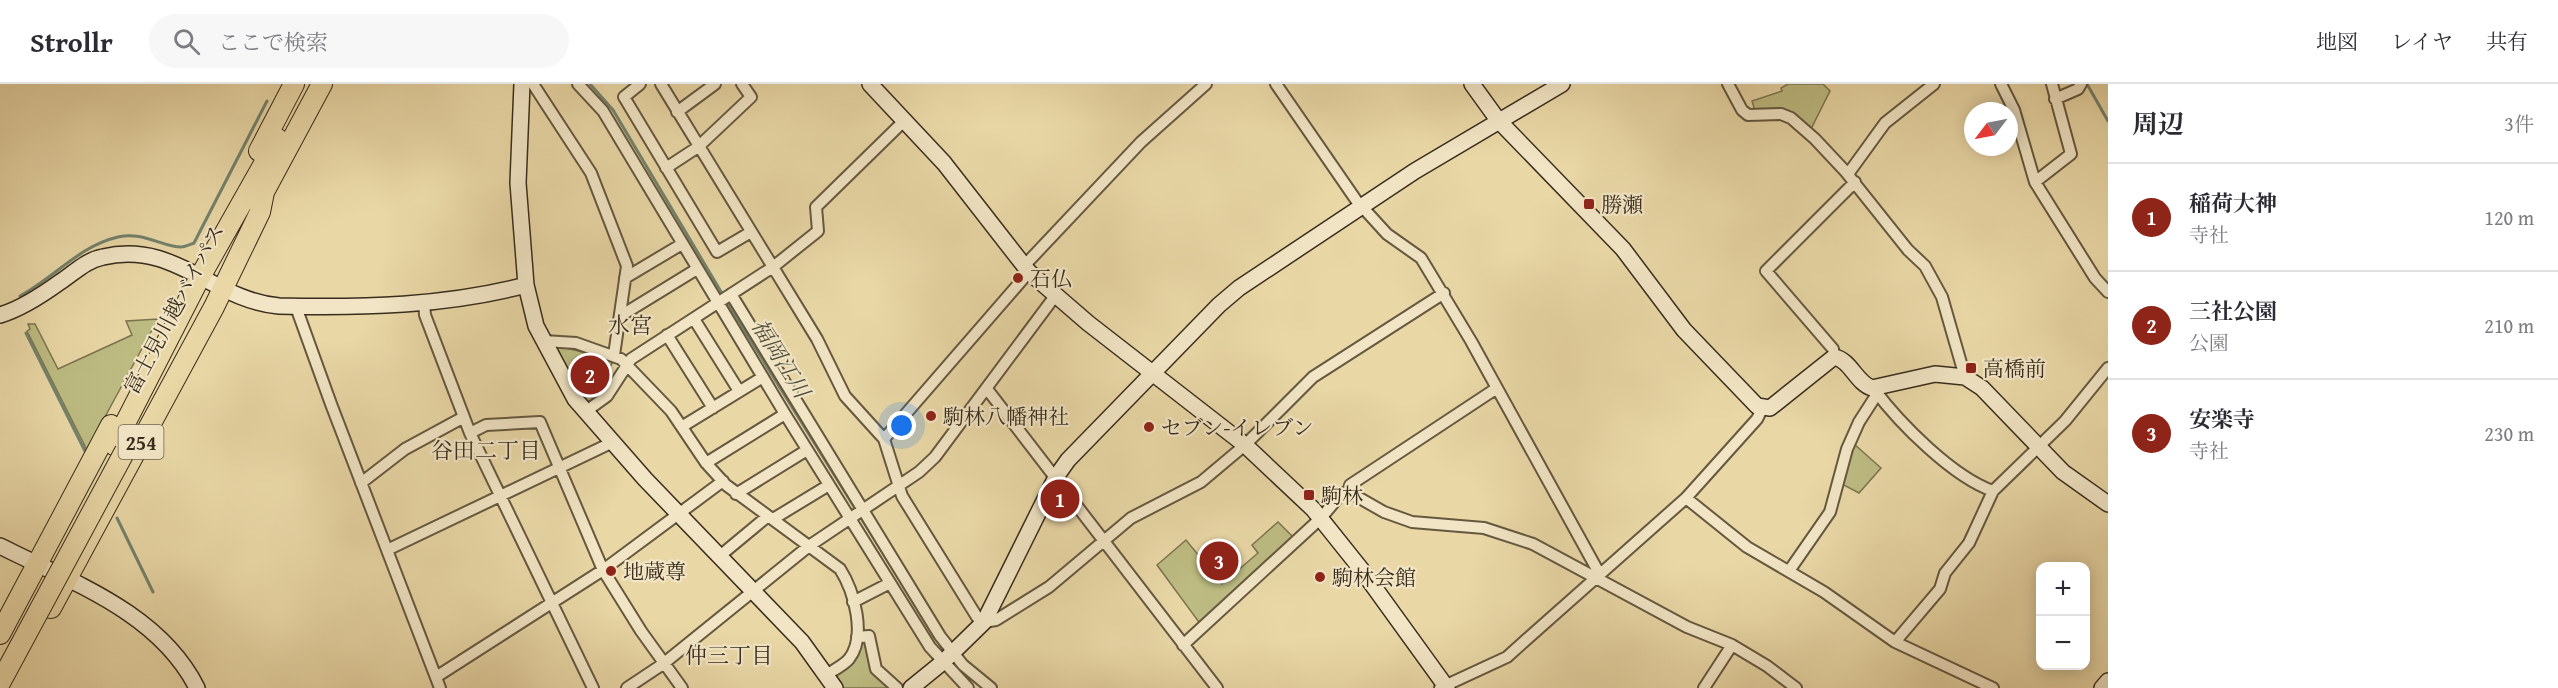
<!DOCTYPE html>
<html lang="ja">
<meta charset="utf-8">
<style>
:root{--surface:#fff;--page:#f7f7f7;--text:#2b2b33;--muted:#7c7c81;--line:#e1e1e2;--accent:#8f2418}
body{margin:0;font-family:"Gentium Book Plus","Noto Serif JP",serif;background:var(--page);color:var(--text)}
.controls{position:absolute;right:18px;bottom:18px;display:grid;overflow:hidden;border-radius:12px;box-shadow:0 3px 15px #0003}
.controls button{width:54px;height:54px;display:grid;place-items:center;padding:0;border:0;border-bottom:2px solid var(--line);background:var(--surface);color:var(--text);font:30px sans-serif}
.compass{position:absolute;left:1964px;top:18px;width:54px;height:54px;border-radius:50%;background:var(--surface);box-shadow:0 3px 15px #0003;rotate:238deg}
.you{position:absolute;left:902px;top:342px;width:21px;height:21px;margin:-15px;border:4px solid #fff;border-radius:50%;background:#1a73e8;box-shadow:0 0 0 9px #1a73e833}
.badge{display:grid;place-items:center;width:39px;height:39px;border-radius:50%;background:var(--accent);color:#fff;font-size:20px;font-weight:700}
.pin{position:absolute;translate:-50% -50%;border:3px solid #fff;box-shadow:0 2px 6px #0006}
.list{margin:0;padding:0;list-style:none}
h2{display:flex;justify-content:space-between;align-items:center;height:78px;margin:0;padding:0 24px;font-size:26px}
h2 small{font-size:20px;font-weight:400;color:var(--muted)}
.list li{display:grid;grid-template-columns:39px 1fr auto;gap:18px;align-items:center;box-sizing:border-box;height:108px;padding:0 24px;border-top:2px solid var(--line)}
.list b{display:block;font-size:22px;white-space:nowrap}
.list p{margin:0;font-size:20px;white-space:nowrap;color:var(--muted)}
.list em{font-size:20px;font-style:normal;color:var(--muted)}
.icon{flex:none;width:33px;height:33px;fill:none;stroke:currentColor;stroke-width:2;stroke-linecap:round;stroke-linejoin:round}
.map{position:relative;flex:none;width:2108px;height:604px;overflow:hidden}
header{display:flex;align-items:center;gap:36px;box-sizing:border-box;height:84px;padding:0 30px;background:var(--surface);border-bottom:2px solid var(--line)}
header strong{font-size:28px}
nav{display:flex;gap:33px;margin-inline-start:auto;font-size:21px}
.search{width:420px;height:54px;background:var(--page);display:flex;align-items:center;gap:15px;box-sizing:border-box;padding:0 21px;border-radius:33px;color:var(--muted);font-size:22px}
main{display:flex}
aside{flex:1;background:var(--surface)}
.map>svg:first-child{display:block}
</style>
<header>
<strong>Strollr</strong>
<div class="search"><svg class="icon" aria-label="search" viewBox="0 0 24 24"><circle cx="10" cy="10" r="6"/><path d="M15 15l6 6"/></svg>ここで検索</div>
<nav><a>地図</a><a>レイヤ</a><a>共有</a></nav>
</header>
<main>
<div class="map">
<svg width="2108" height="604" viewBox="0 0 2108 604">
<rect width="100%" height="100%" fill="#e9d7a6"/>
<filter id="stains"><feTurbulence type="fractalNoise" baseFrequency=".00333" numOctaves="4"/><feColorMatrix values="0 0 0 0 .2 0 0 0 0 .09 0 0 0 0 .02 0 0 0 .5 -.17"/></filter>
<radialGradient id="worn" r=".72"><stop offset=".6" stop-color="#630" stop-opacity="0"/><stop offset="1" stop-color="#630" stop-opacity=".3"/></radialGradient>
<!-- green -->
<path fill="#bdbc82" stroke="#7b7450" stroke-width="1.5" d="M 1788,0 L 1823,0 L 1830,7 L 1810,47 L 1789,28 L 1755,27 L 1752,17 L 1782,7 L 1781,4 Z
M 158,235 L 87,366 L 27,247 L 30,245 L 28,240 L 35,240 L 58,285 L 132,251 L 126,237 Z
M 558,262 L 614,276 L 607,288 L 616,295 L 606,309 L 589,322 L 584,318 L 556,265 Z
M 1853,359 L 1881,384 L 1859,409 L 1838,398 Z
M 1278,438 L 1295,455 L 1201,541 L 1157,481 L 1186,456 L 1222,500 L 1258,469 L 1252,461 Z
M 859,556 L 866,557 L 874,586 L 894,604 L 842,604 L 834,589 Z"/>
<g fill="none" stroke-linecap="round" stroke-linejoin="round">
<!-- stream -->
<path stroke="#73826c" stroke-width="3" d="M 590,0 L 613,26 L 723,211
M 2087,0 L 2108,37
M 20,212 C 54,194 79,162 118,153 C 142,147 163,163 181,163 C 185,163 191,160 194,159 L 267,17
M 726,217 L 944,567
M 26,249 L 85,367
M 117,434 L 153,508"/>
<defs>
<path id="street" d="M 533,0 L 591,89 L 627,182 L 614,271
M 578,0 L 603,27 L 785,330 L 930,563 L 968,604
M 640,0 L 624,13 L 717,168 L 751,148
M 661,0 L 817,255 L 845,312 L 884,355
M 1276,0 L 1356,116 L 1387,150 L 1421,174 L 1471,257 L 1599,489
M 1728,0 L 1742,26 L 1748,31 L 1781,30 L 1791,34 L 1815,55 L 1845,87 L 1908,166 L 1925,182 L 1942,213 L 1965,293
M 2001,0 L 2014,26 L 2035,98 L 2095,194 L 2108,208
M 2055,15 L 2078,5 L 2081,0
M 677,28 L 715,0
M 666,84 L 698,63 L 751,13 L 742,0
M 1848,90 L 1885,39 L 1934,0
M 2035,98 L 2071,70 L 2052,0
M 1024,182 L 1141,58 L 1206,0
M 1029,188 L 884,355 L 902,412 L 977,533 L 984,538 L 996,536 L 1049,503 L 1131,434 L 1201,398 L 1245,361 L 1313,293 L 1444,209
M 625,194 L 682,160
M 731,210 L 940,552 L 963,581 L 991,604
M 424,218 L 425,231 L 470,349 L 593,604
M 296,223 L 331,320 L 440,604
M 622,231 L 697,185
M 694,235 L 739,307
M 667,251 L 713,324
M 544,257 L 576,259 L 621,275 L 671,327 L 706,379 L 726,401 L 840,485 C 854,507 867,552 849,575 C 844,581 834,586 826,591
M 1834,273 L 1833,265 L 1766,187 L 1855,98
M 987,305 L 1217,604
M 1874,305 C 1900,340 1953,393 1993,407
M 585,328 L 607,312 L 631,275 L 773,183 L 818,147 L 816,123 L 905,36
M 683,342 L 763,293
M 470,349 L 486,341 L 540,338 L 603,486 L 641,547 L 682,604
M 706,379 L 785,330
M 361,399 L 405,365 L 464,333
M 1349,408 L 1384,428 L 1412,438 L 1484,444 L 1533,460 L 1687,543 L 1732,561 L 1767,582 L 1796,604
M 736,410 L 807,366
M 1686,414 L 1747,463 L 1824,508 L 1895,558 L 1993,604
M 773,435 L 829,401
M 387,466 L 613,358
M 721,471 L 768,432
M 1789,487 L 1830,428 L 1847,365 L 1859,338 L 1877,310
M 853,518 L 890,499
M 857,553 L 869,552 L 876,585 L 897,604
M 1895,558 L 1940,505 L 1945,489 L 1969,459 L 1993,407 L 2065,337 L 2108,284
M 1183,561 L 1321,434 L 1342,409 L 1349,408 L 1350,401 L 1497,304
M 436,593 L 603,486 L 723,397
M 627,604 L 663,580 L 809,462 L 919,388 L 935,373 L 1055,212
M 1440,604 L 1507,573 L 1527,555 L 1686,414 L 1757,335 L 1762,325
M 1704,604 L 1732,561"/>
<path id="secondary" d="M 522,0 L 518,99 L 526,201 L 536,242 L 575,315 L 645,395 L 802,558 L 835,604
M 870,0 L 944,79 L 1029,188 L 1088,239 L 1245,361 L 1313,425 L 1361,485 L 1447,604
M 1472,0 L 1498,36 L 1623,165 L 1684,246 L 1757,322 L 1770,324 L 1834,273 C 1851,276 1856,299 1872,304 L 1935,290 L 1965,293 L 1982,304 L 2063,388 L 2108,420
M 0,231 C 21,225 42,211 60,198 C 74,189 86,176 103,173 C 175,156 212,216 279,222 C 362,224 446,222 526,201
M 0,462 C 71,498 159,528 197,604
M 911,604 L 943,578 L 984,538 L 1056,393 L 1068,376 L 1219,221 L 1239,204 L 1415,87 L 1562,0
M 2102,604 L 2108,597"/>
<path id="highway" d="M 259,67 L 294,0
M 258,119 L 322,0
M 114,361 L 200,193 L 278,55
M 51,524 L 214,223 L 260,128 L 264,108
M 0,550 L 111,341"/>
</defs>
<!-- street casing -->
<use href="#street" stroke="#65583f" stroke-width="14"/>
<!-- secondary casing -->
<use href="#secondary" stroke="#392d1d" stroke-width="18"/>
<!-- highway casing -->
<use href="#highway" stroke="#392d1d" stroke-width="22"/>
<!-- street -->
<use href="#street" stroke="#f1e5c5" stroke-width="10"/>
<!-- secondary -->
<use href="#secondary" stroke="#f1e5c5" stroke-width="15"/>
<!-- highway -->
<use href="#highway" stroke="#e9d7a6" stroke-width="20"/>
<defs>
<path id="highway-bridge" d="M 0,599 L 125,367"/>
</defs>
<!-- highway-bridge casing -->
<use href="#highway-bridge" stroke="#392d1d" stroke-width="22" stroke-linecap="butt"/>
<!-- highway-bridge -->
<use href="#highway-bridge" stroke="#e9d7a6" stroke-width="20"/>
</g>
<!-- markers -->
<g fill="#8f2418" stroke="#f1e5c5" stroke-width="2">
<rect x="1583" y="114" width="12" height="12" rx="3"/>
<circle cx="1018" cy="194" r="6"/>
<rect x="1965" y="278" width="12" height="12" rx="3"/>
<circle cx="931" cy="332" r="6"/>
<circle cx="1149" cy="343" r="6"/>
<rect x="1303" y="405" width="12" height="12" rx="3"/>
<circle cx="611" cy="487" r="6"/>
<circle cx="1320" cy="493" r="6"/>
</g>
<g text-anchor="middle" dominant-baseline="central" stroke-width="4.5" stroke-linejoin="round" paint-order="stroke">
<!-- shield labels -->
<rect fill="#f1e5c5" stroke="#70644f" stroke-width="1.5" x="118.5" y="341" width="45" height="34" rx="4.5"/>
<g font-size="20" font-weight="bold" fill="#392d1d">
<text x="141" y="358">254</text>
</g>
<!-- poi labels -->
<g font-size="21" fill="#392d1d" stroke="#f1e5c5" text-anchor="start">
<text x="1601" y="120">勝瀬</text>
<text x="1030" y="194">石仏</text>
<text x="1983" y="284">高橋前</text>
<text x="943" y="332">駒林八幡神社</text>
<text x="1161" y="343">セブン-イレブン</text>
<text x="1321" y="411">駒林</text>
<text x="623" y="487">地蔵尊</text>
<text x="1332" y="493">駒林会館</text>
</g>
<!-- street labels -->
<g font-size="21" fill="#392d1d" stroke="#f1e5c5">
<text transform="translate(174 225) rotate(-62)">富士見川越バイパス</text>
</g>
<!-- neighbourhood labels -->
<g font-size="22" fill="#392d1d" stroke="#f1e5c5">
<text x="630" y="241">水宮</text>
<text x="486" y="366">谷田二丁目</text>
<text x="729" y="571">仲三丁目</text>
</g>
<!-- water labels -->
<g font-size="22" font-style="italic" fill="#51503e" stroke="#f1e5c5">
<text transform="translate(781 274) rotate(58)">福岡江川</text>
</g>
</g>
<rect width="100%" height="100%" filter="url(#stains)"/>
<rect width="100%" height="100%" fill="url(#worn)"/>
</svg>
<div class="controls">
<button>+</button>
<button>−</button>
</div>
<svg class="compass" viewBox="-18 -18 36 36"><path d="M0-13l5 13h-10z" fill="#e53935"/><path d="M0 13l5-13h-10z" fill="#7c7c81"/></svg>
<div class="you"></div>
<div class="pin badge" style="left:1060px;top:415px">1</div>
<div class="pin badge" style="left:590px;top:291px">2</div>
<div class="pin badge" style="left:1219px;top:477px">3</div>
</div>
<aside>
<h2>周辺<small>3件</small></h2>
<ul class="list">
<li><span class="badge">1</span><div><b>稲荷大神</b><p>寺社</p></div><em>120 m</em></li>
<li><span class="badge">2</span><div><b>三社公園</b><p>公園</p></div><em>210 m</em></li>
<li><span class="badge">3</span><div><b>安楽寺</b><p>寺社</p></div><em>230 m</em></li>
</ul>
</aside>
</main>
